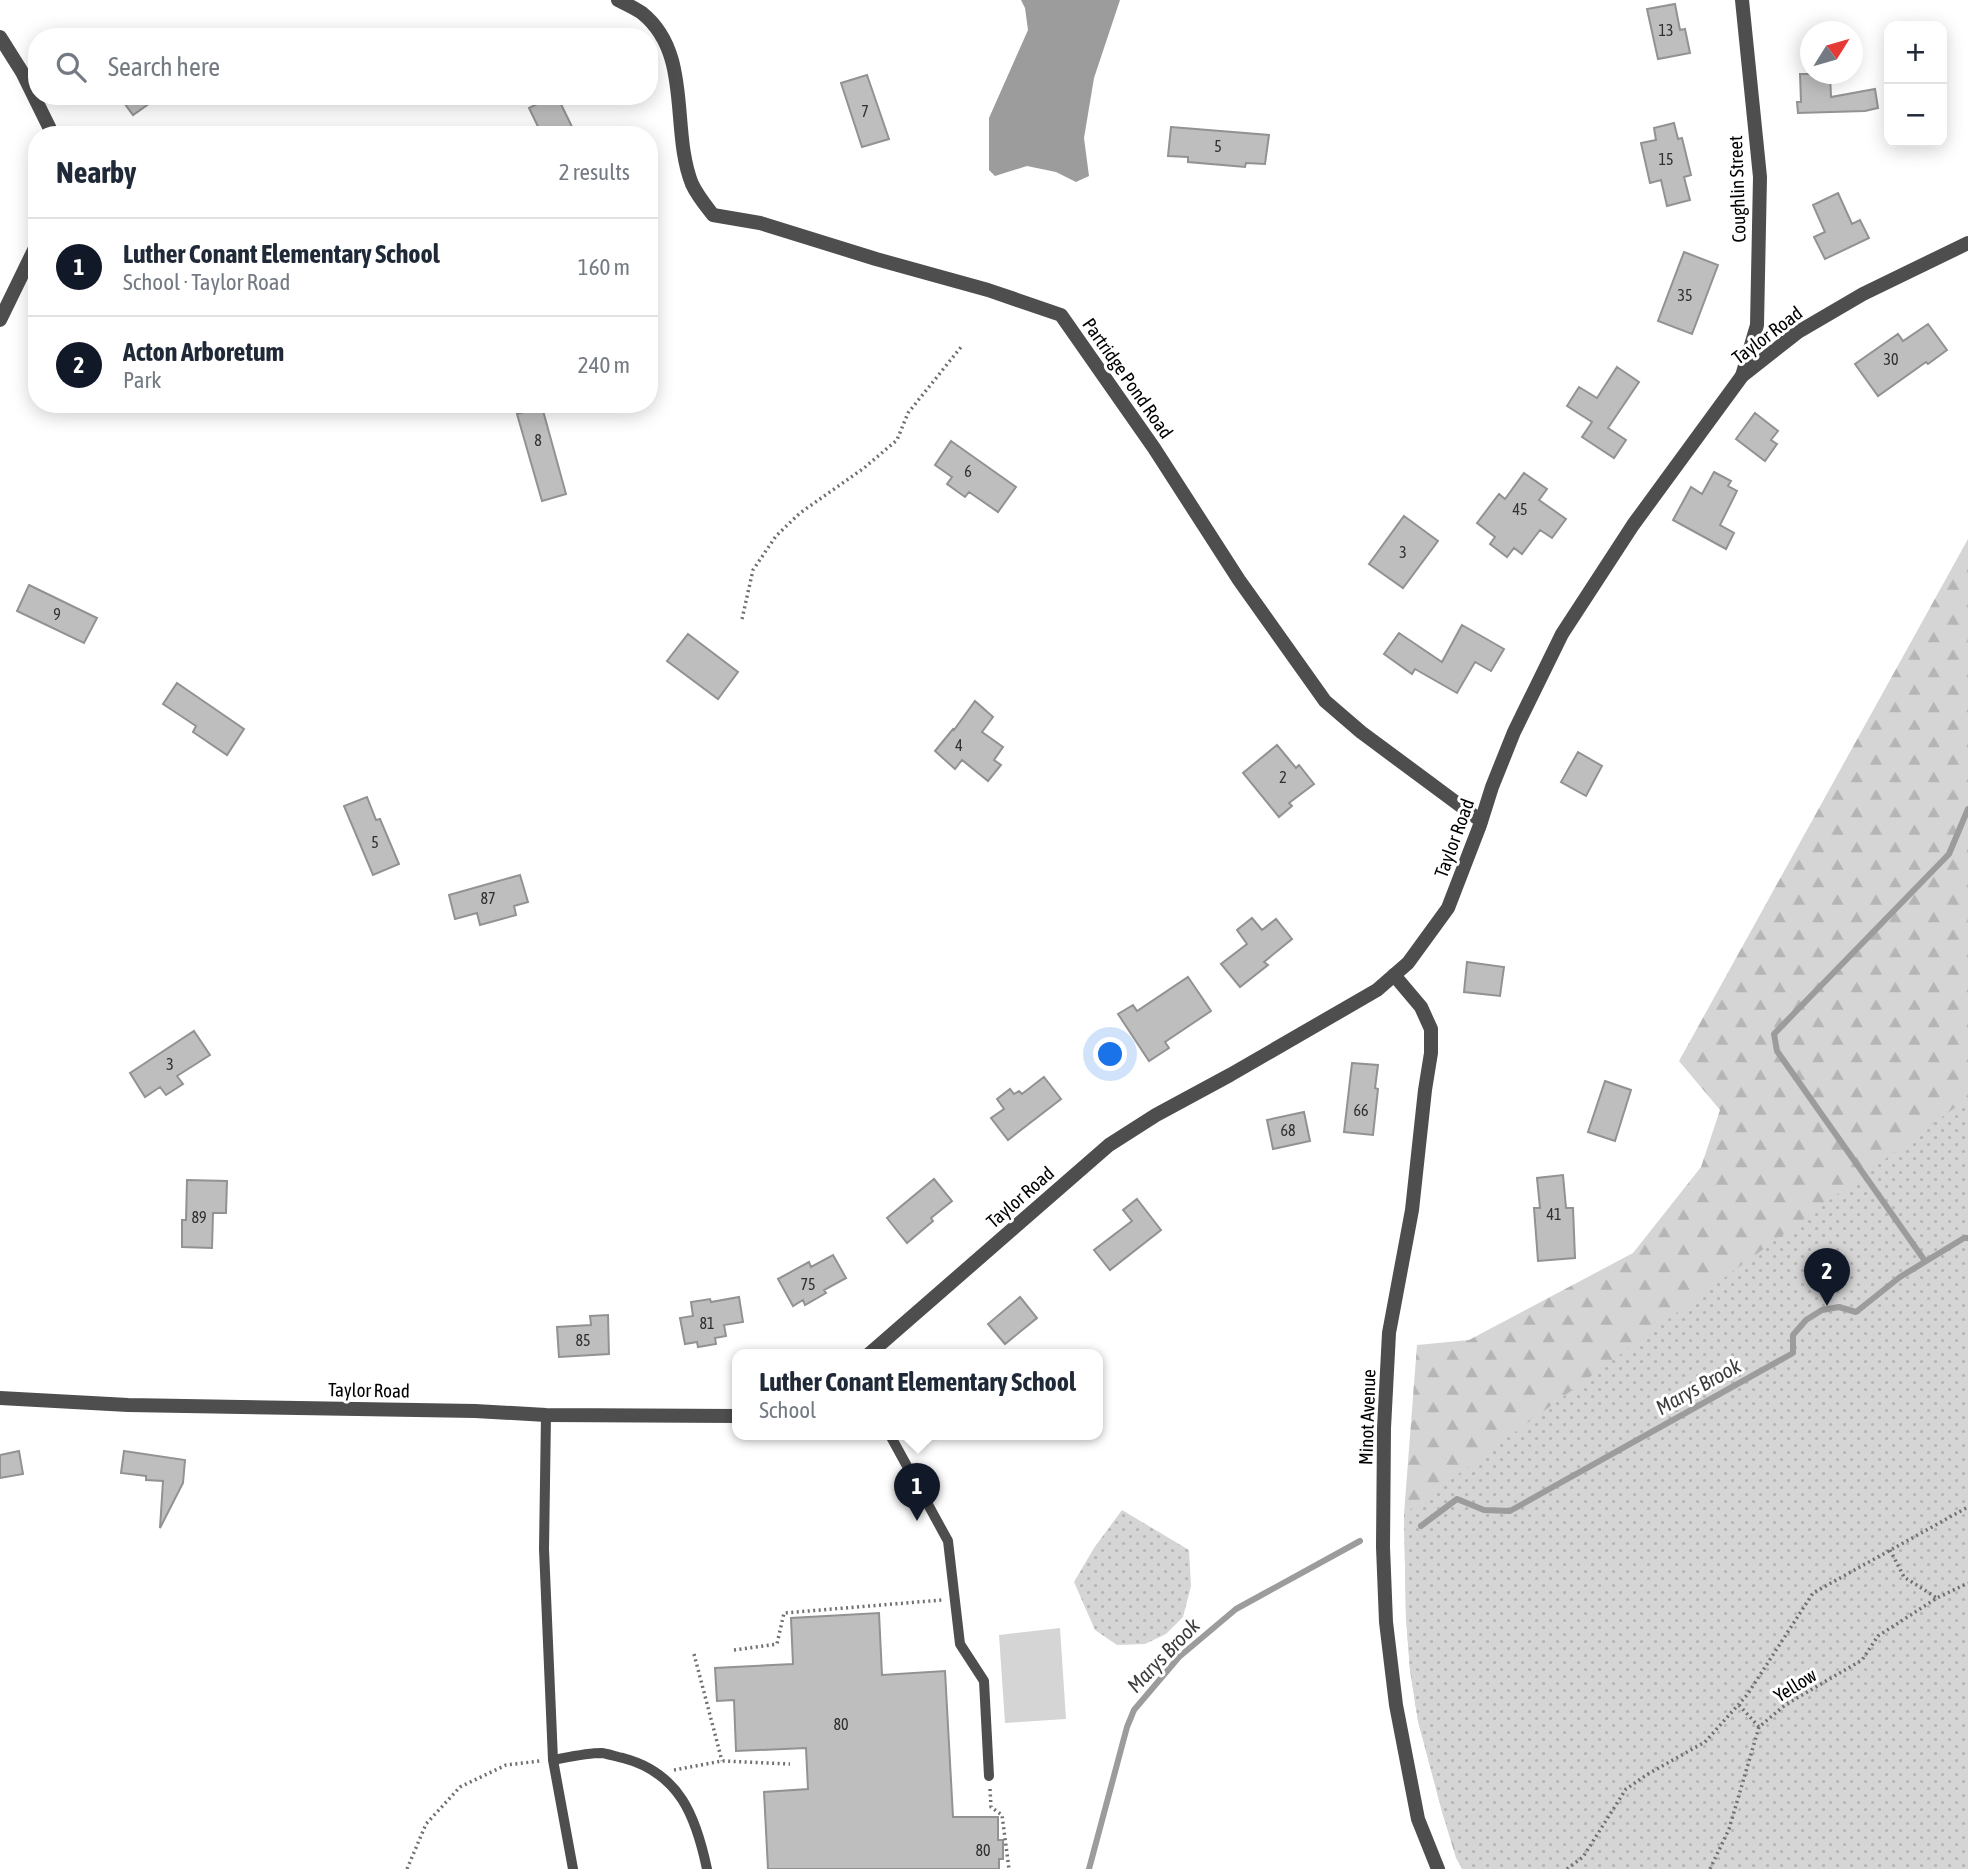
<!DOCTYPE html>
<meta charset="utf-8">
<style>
:root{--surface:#fff;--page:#f2f2f3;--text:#1f2937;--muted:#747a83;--line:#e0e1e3;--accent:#111827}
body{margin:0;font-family:"Asap Condensed",sans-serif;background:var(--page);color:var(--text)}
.controls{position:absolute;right:21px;top:21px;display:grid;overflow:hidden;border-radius:14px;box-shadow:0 4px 18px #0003}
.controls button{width:63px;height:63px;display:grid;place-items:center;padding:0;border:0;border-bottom:2px solid var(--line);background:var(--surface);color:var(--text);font:35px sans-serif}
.compass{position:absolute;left:1800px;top:21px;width:63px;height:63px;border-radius:50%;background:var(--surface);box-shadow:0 4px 18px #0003;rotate:53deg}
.you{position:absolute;left:1111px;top:1055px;width:24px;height:24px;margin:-18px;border:5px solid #fff;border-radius:50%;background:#1a73e8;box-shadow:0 0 0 10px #1a73e833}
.badge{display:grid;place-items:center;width:46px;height:46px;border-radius:50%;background:var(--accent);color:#fff;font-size:23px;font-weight:700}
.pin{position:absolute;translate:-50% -58px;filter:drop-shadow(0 2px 4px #0008)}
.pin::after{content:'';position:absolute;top:37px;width:24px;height:21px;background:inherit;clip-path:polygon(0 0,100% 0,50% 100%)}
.popup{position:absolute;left:732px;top:1349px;width:371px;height:91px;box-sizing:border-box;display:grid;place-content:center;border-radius:14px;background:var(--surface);filter:drop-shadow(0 2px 5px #0005);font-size:23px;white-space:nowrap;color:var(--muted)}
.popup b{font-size:26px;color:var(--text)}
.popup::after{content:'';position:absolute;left:50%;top:100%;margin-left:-14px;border:14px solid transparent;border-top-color:var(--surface)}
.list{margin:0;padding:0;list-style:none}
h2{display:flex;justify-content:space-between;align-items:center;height:91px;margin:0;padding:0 28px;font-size:30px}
h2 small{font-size:23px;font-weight:400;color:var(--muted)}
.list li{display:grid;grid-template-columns:46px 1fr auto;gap:21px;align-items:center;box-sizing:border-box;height:98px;padding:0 28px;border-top:2px solid var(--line)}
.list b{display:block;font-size:26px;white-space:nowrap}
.list p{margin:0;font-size:23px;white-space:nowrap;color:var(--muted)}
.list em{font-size:23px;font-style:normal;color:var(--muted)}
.icon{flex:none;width:38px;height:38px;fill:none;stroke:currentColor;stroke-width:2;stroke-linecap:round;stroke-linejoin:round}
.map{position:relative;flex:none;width:1968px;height:1869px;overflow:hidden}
.search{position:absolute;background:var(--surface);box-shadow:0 4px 18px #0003;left:28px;top:28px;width:630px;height:77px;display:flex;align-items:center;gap:18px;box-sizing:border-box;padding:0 24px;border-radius:28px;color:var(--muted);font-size:26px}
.panel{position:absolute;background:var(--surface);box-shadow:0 4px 18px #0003;left:28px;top:126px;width:630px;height:287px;border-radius:28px}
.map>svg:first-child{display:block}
</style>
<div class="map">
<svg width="1968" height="1869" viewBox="0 0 1968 1869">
<defs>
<pattern id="forest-firs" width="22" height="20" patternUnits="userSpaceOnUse" patternTransform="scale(1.75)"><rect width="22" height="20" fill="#d5d5d5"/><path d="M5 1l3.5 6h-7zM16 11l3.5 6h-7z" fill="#b5b5b5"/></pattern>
<pattern id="park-dots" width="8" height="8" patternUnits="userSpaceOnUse" patternTransform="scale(1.75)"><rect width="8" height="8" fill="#d5d5d5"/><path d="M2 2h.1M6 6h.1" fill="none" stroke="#b5b5b5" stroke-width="1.8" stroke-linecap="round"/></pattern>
</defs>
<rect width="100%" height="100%" fill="#fff"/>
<!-- grass -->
<path fill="#d5d5d5" d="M 1060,1628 L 1066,1719 L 1005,1723 L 999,1635 Z"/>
<!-- forest -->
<path fill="url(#forest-firs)" d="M 1968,539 L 1968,1869 L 1462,1869 L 1456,1858 L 1443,1815 L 1418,1721 L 1410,1670 L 1406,1618 L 1404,1514 L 1417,1345 L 1469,1340 L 1633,1253 L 1701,1167 L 1720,1110 L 1679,1061 Z"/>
<!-- park -->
<path fill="url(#park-dots)" d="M 1968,1098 L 1968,1869 L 1462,1869 L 1443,1815 L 1418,1721 L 1410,1670 L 1406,1618 L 1404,1514 Z
M 1122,1510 L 1189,1550 L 1191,1586 L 1183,1617 L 1166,1634 L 1145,1644 L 1117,1645 L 1095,1630 L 1074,1582 L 1094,1548 Z"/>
<!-- water -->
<path fill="#9c9c9c" d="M 1021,0 L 1120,0 L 1094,78 L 1084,138 L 1089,176 L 1076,182 L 1056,172 L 1027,166 L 995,176 L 989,170 L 989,118 L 1028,30 L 1025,8 Z"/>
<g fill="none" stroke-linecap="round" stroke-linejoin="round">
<!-- stream -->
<path stroke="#9c9c9c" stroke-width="6" d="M 1925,1261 L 1777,1051 L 1774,1034 L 1949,854 L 1968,809
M 1421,1526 L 1457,1499 L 1484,1510 L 1510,1511 L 1793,1353 L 1793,1335 L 1806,1320 L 1822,1310 L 1839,1307 L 1856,1312 L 1900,1277 L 1964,1238 L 1968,1238
M 1089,1869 L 1127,1727 L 1134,1710 L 1179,1657 L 1236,1609 L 1360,1541"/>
</g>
<!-- building -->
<path fill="#bebebe" stroke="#929292" stroke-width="2" d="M 1675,4 L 1680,30 L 1685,29 L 1690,53 L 1658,59 L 1647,9 Z
M 1800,74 L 1830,74 L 1831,97 L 1875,89 L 1878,108 L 1865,111 L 1798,113 L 1797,102 L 1801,102 Z
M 867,75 L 889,139 L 862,147 L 841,83 Z
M 119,96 L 160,96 L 133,115 Z
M 553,96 L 557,96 L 576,135 L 542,135 L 529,108 Z
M 1674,123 L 1678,139 L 1682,138 L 1691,175 L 1684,177 L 1690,200 L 1667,206 L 1661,180 L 1650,183 L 1641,143 L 1656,140 L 1654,128 Z
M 1171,127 L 1269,135 L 1265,164 L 1246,163 L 1245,167 L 1188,162 L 1188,157 L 1168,156 Z
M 1838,193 L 1852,224 L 1860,220 L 1869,238 L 1825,259 L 1814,237 L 1825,232 L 1813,205 Z
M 1684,252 L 1718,265 L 1692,334 L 1658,321 Z
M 1928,324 L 1947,350 L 1928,364 L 1926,362 L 1878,396 L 1855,364 L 1898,334 L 1903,341 Z
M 1617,367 L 1639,382 L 1608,428 L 1626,440 L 1614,458 L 1582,437 L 1592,422 L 1567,406 L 1579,387 L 1597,398 Z
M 542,407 L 566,494 L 542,501 L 517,414 Z
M 1755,413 L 1778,431 L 1771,440 L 1777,444 L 1765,461 L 1736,439 Z
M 951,441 L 1016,487 L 998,512 L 969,492 L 965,497 L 947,484 L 952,477 L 935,465 Z
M 1714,472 L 1731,481 L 1728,486 L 1737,491 L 1720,525 L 1734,533 L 1726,549 L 1673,520 L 1691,487 L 1702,494 Z
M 1524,473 L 1547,489 L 1539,500 L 1566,519 L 1552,538 L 1540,530 L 1522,554 L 1514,548 L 1507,557 L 1490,544 L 1495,537 L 1477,523 L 1499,494 L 1505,499 Z
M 1404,516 L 1438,541 L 1403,588 L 1369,564 Z
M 29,585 L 97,618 L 84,643 L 17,611 Z
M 1462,625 L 1504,649 L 1491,671 L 1475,662 L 1457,693 L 1415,669 L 1412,674 L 1384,654 L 1399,633 L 1442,662 Z
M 688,634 L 738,672 L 718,699 L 667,661 Z
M 177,683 L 244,729 L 227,755 L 193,732 L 196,726 L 163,704 Z
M 975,701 L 993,717 L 982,732 L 1003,747 L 994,760 L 1001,765 L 988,781 L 962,760 L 955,769 L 935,751 L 953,729 L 954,730 Z
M 1277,745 L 1296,768 L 1299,765 L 1314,784 L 1289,803 L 1292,806 L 1279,817 L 1243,773 Z
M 1578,752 L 1602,766 L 1586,796 L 1561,782 Z
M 367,797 L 376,820 L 380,819 L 399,864 L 373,875 L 344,806 Z
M 520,875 L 528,902 L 514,906 L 516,915 L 480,925 L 477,913 L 455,919 L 449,895 Z
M 1252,918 L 1262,930 L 1276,919 L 1292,939 L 1264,962 L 1268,965 L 1240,987 L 1221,964 L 1247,944 L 1237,930 Z
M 1467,962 L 1504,967 L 1500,996 L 1464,992 Z
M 1188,977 L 1211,1011 L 1165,1042 L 1169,1048 L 1149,1061 L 1118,1014 L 1133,1005 L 1137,1011 Z
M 194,1031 L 210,1055 L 177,1076 L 183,1084 L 166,1095 L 160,1087 L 145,1097 L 130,1073 Z
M 1352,1063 L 1378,1065 L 1375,1088 L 1378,1089 L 1373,1135 L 1344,1132 Z
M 1044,1077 L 1061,1099 L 1008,1140 L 991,1118 L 1004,1109 L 997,1099 L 1010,1089 L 1014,1094 L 1019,1091 L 1022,1094 Z
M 1605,1081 L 1631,1090 L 1615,1141 L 1588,1132 Z
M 1304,1112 L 1310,1141 L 1273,1149 L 1267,1120 Z
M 1563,1175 L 1566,1208 L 1573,1208 L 1575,1258 L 1538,1261 L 1534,1208 L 1540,1208 L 1537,1178 Z
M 934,1179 L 952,1201 L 931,1218 L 933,1221 L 907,1243 L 887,1218 Z
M 187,1180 L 227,1181 L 226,1213 L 213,1213 L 212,1248 L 182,1247 L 182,1220 L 186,1220 Z
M 1137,1199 L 1161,1230 L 1110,1270 L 1094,1250 L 1132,1221 L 1123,1210 Z
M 833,1255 L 846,1278 L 824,1290 L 826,1293 L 805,1305 L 803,1300 L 793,1306 L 778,1279 L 809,1262 L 811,1267 Z
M 739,1297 L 743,1322 L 724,1325 L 726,1336 L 715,1338 L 716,1344 L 698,1347 L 697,1342 L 685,1344 L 680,1318 L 693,1316 L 691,1302 L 710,1299 L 711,1302 Z
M 1020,1297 L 1037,1318 L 1005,1344 L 988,1324 Z
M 608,1315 L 609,1354 L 559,1357 L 557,1327 L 591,1325 L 590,1316 Z
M 19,1451 L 23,1474 L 0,1478 L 0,1455 Z
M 124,1451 L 185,1460 L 183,1483 L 160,1528 L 163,1481 L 146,1480 L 146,1476 L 121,1473 Z
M 879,1613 L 882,1675 L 945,1671 L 953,1817 L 998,1817 L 998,1840 L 1003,1840 L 1003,1859 L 999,1859 L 999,1869 L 768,1869 L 764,1792 L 808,1789 L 806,1748 L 736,1751 L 734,1700 L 717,1701 L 715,1668 L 793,1664 L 791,1618 Z"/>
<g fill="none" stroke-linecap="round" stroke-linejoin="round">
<!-- path -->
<path stroke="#707070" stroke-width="3.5" stroke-dasharray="2 3.5" stroke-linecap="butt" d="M 742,619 L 753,570 L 776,536 L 800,513 L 864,468 L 897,440 L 908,413 L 961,347
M 1890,1550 L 1904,1577 L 1937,1598
M 734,1650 L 777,1644 L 784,1613 L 942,1600
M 694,1654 L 722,1761
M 1739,1705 L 1759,1727
M 674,1770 L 722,1761 L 790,1764
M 990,1789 L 991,1807 L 1002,1815 L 1009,1869
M 407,1869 L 426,1824 L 460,1787 L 506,1765 L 540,1761
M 1567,1869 L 1583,1857 L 1626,1789 L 1648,1774 L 1705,1742 L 1747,1695 L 1813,1593 L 1968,1507
M 1710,1869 L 1729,1829 L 1759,1727 L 1785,1705 L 1862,1660 L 1878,1636 L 1937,1598 L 1968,1583"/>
<!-- service -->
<path stroke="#4e4e4e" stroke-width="10" d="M 546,1415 L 544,1549 L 553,1760 L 573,1869
M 890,1435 L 948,1541 L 960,1644 L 984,1681 L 989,1776
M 553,1760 C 569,1757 586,1753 602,1753 C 609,1754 617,1757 623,1758 C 680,1773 696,1817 707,1869"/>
<!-- minor -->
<path stroke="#4e4e4e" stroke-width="14" d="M 618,0 C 626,4 635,8 642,13 C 693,54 670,129 692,184 C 697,195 706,206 713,215 L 760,223 L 876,259 L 988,290 L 1061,315 L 1154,448 L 1239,580 L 1325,701 L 1361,732 L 1481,821
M 0,37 L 22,72 L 53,135
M 0,320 L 37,244
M 1742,376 L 1757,325 L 1760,177 L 1742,0
M 1394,975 L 1421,1007 L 1431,1029 L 1431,1053 L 1425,1090 L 1412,1210 L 1389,1333 L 1384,1428 L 1383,1547 L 1386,1622 L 1396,1705 L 1418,1819 L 1438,1869"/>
<!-- tertiary -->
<path stroke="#4e4e4e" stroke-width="14" d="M 868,1355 L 1109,1145 L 1156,1115 L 1230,1075 L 1377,990 L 1408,963 L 1448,908 L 1480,825 L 1492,787 L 1514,732 L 1562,634 L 1633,525 L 1742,376 L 1798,332 L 1863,294 L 1968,243
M 0,1398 L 128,1405 L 475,1411 L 546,1415 L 737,1416"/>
</g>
<g text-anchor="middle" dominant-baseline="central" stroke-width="6" stroke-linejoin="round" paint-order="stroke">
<!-- number labels -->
<g font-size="16" fill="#303030">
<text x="1666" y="30">13</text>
<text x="865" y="111">7</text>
<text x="1218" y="146">5</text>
<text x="1666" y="159">15</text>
<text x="1685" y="295">35</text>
<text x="1891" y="359">30</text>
<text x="538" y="440">8</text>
<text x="968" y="471">6</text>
<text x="1520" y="509">45</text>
<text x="1403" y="552">3</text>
<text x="57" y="614">9</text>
<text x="959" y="745">4</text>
<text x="1283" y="777">2</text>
<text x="375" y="842">5</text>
<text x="488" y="898">87</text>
<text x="170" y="1064">3</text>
<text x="1361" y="1110">66</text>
<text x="1288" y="1130">68</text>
<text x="1554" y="1214">41</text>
<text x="199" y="1217">89</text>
<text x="808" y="1284">75</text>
<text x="707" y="1323">81</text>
<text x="583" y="1340">85</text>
<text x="841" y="1724">80</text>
<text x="983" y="1850">80</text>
</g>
<!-- street labels -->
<g font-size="19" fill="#000" stroke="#fff">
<text transform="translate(1737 189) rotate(-92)">Coughlin Street</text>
<text transform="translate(1767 335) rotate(-37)">Taylor Road</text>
<text transform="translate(1128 378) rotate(55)">Partridge Pond Road</text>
<text transform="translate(1454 838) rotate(-70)">Taylor Road</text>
<text transform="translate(1020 1197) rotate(-41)">Taylor Road</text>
<text transform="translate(369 1390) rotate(1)">Taylor Road</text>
<text transform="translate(1367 1417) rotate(-88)">Minot Avenue</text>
<text transform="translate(1795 1685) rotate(-32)">Yellow</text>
</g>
<!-- water labels -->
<g font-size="21" font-style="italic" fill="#3d3d3d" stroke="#fff">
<text transform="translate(1698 1386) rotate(-29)">Marys Brook</text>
<text transform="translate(1163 1655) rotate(-46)">Marys Brook</text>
</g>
</g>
</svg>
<div class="controls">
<button>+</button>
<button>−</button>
</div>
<svg class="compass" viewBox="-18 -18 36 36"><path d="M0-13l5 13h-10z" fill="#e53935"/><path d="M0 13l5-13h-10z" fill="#747a83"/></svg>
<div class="you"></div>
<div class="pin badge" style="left:917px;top:1521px">1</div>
<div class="popup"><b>Luther Conant Elementary School</b>School</div>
<div class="pin badge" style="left:1827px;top:1306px">2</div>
<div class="search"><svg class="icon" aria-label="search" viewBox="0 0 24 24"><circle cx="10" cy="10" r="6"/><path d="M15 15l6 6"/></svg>Search here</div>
<section class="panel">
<h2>Nearby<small>2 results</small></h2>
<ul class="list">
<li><span class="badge">1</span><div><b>Luther Conant Elementary School</b><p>School · Taylor Road</p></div><em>160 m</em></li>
<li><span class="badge">2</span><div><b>Acton Arboretum</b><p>Park</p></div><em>240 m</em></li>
</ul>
</section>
</div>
